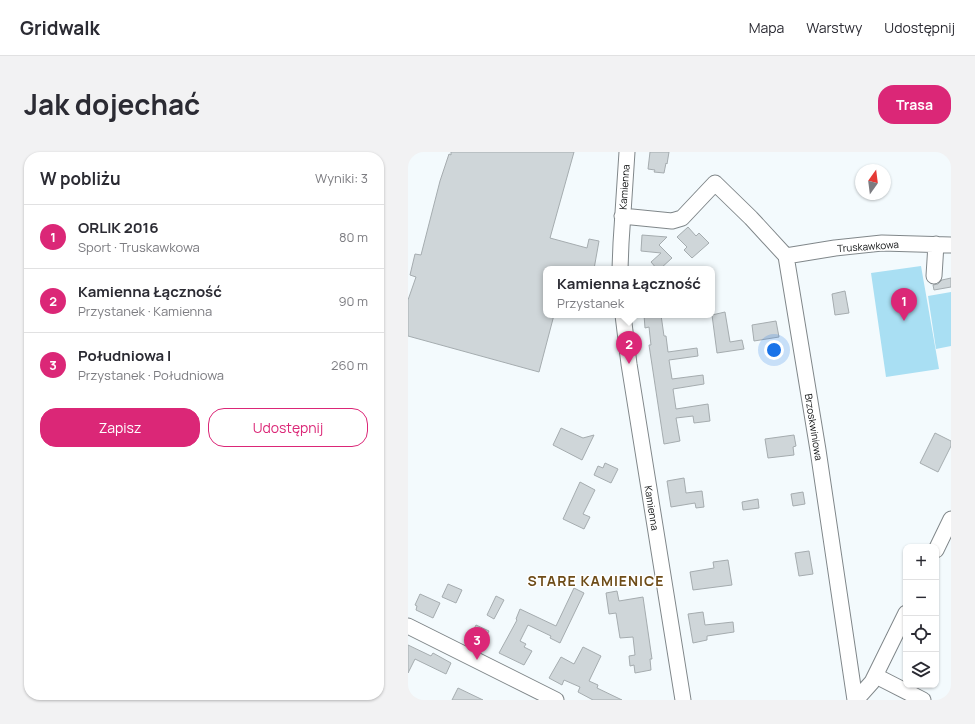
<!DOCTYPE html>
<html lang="pl">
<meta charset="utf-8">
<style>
:root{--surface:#fff;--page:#f2f2f3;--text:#2b2b33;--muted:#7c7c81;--line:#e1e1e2;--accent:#db2777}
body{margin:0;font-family:Manrope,sans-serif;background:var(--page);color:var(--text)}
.controls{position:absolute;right:12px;bottom:12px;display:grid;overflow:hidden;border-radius:8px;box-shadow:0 1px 3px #0004}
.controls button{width:36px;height:36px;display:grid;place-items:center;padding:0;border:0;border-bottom:1px solid var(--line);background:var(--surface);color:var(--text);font:20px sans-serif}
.compass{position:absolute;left:447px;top:12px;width:36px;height:36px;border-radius:50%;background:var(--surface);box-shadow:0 1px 3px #0004;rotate:14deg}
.you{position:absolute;left:366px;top:198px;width:14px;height:14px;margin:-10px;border:3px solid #fff;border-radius:50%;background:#1a73e8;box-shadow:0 0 0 6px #1a73e833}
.badge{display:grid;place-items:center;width:26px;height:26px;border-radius:50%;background:var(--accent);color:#fff;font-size:13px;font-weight:700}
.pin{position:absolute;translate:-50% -33px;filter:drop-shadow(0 1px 2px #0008)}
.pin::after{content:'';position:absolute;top:21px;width:14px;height:12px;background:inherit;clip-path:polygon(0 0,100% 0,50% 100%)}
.popup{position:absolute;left:135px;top:114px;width:172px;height:52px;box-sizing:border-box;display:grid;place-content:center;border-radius:8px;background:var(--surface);filter:drop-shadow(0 1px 3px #0005);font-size:13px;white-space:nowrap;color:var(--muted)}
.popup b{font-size:15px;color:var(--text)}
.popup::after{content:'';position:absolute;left:50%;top:100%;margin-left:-8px;border:8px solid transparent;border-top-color:var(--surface)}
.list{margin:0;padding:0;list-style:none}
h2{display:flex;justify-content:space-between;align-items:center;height:52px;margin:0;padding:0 16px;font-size:17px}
h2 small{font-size:13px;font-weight:400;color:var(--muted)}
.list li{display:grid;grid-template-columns:26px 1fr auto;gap:12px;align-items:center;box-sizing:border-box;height:64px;padding:0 16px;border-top:1px solid var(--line)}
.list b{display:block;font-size:15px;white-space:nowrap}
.list p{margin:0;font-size:13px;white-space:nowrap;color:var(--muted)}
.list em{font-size:13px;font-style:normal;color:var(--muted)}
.actions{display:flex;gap:8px;padding:12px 16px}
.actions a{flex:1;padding:9px 0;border:1px solid var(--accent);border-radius:16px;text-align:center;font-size:14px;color:var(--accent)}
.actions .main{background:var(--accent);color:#fff}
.icon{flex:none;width:22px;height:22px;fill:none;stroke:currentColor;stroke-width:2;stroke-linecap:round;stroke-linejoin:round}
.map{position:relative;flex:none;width:543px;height:548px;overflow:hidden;border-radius:16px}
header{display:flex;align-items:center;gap:24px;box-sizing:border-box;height:56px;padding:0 20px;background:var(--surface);border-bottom:1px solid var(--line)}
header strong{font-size:19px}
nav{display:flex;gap:22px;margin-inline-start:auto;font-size:14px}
.intro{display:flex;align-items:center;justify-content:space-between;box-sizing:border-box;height:96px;padding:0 24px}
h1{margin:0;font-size:28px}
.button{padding:10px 18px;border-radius:16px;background:var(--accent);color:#fff;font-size:14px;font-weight:700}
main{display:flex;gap:24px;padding:0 24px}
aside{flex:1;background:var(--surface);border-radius:16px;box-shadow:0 1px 3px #0004}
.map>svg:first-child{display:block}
</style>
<header>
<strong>Gridwalk</strong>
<nav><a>Mapa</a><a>Warstwy</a><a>Udostępnij</a></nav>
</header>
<div class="intro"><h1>Jak dojechać</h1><a class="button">Trasa</a></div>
<main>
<aside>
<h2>W pobliżu<small>Wyniki: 3</small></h2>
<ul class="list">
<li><span class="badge">1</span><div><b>ORLIK 2016</b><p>Sport · Truskawkowa</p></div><em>80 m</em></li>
<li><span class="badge">2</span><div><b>Kamienna Łączność</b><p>Przystanek · Kamienna</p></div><em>90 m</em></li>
<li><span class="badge">3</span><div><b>Południowa I</b><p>Przystanek · Południowa</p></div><em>260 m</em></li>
</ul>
<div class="actions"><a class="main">Zapisz</a><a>Udostępnij</a></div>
</aside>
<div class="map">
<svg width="543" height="548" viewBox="0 0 543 548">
<rect width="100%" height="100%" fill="#f3fafd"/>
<!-- green -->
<path fill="#a9dff3" d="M 513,114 L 531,217 L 478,225 L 463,121 Z
M 543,140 L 543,194 L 528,197 L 520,144 Z"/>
<!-- building -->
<path fill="#cfd6d9" stroke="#a5acaf" d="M 43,0 L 166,0 L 142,86 L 179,96 L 181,87 L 191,89 L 186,117 L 138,117 L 138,163 L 146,163 L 131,220 L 0,184 L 0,148 L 8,125 L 2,123 L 7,102 L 13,103 L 32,29 L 41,2 L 43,3 Z
M 242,0 L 261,0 L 259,12 L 258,11 L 256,21 L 246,20 L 247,18 L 240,17 Z
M 280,75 L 288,84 L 291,81 L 301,91 L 284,106 L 276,98 L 279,95 L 269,85 Z
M 234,83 L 259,85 L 251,93 L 264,106 L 252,117 L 249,117 L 243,110 L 253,101 L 233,99 Z
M 543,126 L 543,135 L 526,138 L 525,133 L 530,132 L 534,128 Z
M 437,139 L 441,161 L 427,163 L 424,142 Z
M 317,160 L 322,190 L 334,188 L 336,197 L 309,201 L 304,163 Z
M 236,163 L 253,163 L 256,184 L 258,184 L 260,200 L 289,196 L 290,204 L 261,208 L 264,227 L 295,223 L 296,232 L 265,237 L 268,257 L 300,252 L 302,269 L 286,271 L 285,264 L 268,266 L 272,289 L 256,292 L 241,193 L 243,193 L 241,175 L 237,176 Z
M 368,169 L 371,185 L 346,189 L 344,173 Z
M 153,276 L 175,286 L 186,283 L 174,308 L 145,293 Z
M 527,281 L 543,289 L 543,294 L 530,320 L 512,311 Z
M 386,283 L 388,294 L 385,295 L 386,303 L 360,306 L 357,287 Z
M 197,311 L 210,317 L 203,331 L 186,323 L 190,314 L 195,316 Z
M 276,326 L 278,341 L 294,339 L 296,355 L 288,356 L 287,351 L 263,355 L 259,329 Z
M 172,330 L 187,338 L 175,362 L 182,365 L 176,377 L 155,367 Z
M 395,340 L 397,352 L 385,354 L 383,342 Z
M 350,347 L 351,356 L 335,358 L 334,350 Z
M 401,399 L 405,422 L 391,424 L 387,401 Z
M 320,408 L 324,433 L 285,438 L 282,420 L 306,416 L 305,410 Z
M 40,432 L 54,438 L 48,451 L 34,445 Z
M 166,436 L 176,441 L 152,491 L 142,486 L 143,484 L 120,473 L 112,489 L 118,492 L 116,495 L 124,499 L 116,513 L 91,501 L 109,468 L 108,467 L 112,457 L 148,474 Z
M 209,439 L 211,449 L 235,445 L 244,507 L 242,507 L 243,518 L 227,521 L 226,513 L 222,514 L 221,504 L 227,503 L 225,485 L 212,486 L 208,461 L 201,462 L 198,441 Z
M 12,442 L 32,451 L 25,466 L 8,458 L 9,454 L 7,453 Z
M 88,444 L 96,448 L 86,467 L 79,463 Z
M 295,460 L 297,473 L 325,470 L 326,480 L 299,484 L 299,488 L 285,491 L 280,462 Z
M 68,473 L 81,479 L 75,491 L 62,485 Z
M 0,493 L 23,504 L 25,501 L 43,511 L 38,522 L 7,507 L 0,521 Z
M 175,495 L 193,504 L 181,529 L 190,533 L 189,536 L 214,548 L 185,548 L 170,540 L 172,535 L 156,528 L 154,533 L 141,526 L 153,505 L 166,512 Z
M 50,536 L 75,548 L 44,548 Z"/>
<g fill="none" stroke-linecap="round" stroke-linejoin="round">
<defs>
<path id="minor" d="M 214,64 L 264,69 L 274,66 L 307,31 L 343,66 L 378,104 L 410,298 L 447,548
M 378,104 L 427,96 L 474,91 L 543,93
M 212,117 L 213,91 L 219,0
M 526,124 L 528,92
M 215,163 L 221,212 L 275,548
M 528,398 L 543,367
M 0,474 L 148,548
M 468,524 L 515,548
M 448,548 L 464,530 L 498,461"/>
</defs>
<!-- minor casing -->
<use href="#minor" stroke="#80878a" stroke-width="17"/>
<!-- minor -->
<use href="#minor" stroke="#fff" stroke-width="15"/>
</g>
<g text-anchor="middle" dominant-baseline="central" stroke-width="3" stroke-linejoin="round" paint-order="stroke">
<!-- street labels -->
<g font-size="10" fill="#0e1011" stroke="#fff">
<text transform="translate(216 35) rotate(-86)">Kamienna</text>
<text transform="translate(460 94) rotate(-4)">Truskawkowa</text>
<text transform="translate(406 275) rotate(81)">Brzoskwiniowa</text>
<text transform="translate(244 356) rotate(81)">Kamienna</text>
</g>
<!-- district labels -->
<g font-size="14" font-weight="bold" letter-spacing="1" fill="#6e4d19" stroke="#fff">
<text x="188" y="428">STARE KAMIENICE</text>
</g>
</g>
</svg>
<div class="controls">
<button>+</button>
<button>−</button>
<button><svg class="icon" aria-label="locate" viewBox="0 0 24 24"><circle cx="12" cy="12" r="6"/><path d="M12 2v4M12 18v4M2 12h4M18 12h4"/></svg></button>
<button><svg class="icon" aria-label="layers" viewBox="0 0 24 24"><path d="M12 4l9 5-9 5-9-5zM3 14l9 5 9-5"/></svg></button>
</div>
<svg class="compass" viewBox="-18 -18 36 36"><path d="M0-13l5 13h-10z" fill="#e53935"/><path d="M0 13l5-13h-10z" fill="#7c7c81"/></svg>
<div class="you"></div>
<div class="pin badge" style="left:496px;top:169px">1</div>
<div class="pin badge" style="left:221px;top:212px">2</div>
<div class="popup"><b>Kamienna Łączność</b>Przystanek</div>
<div class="pin badge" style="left:69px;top:508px">3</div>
</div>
</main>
